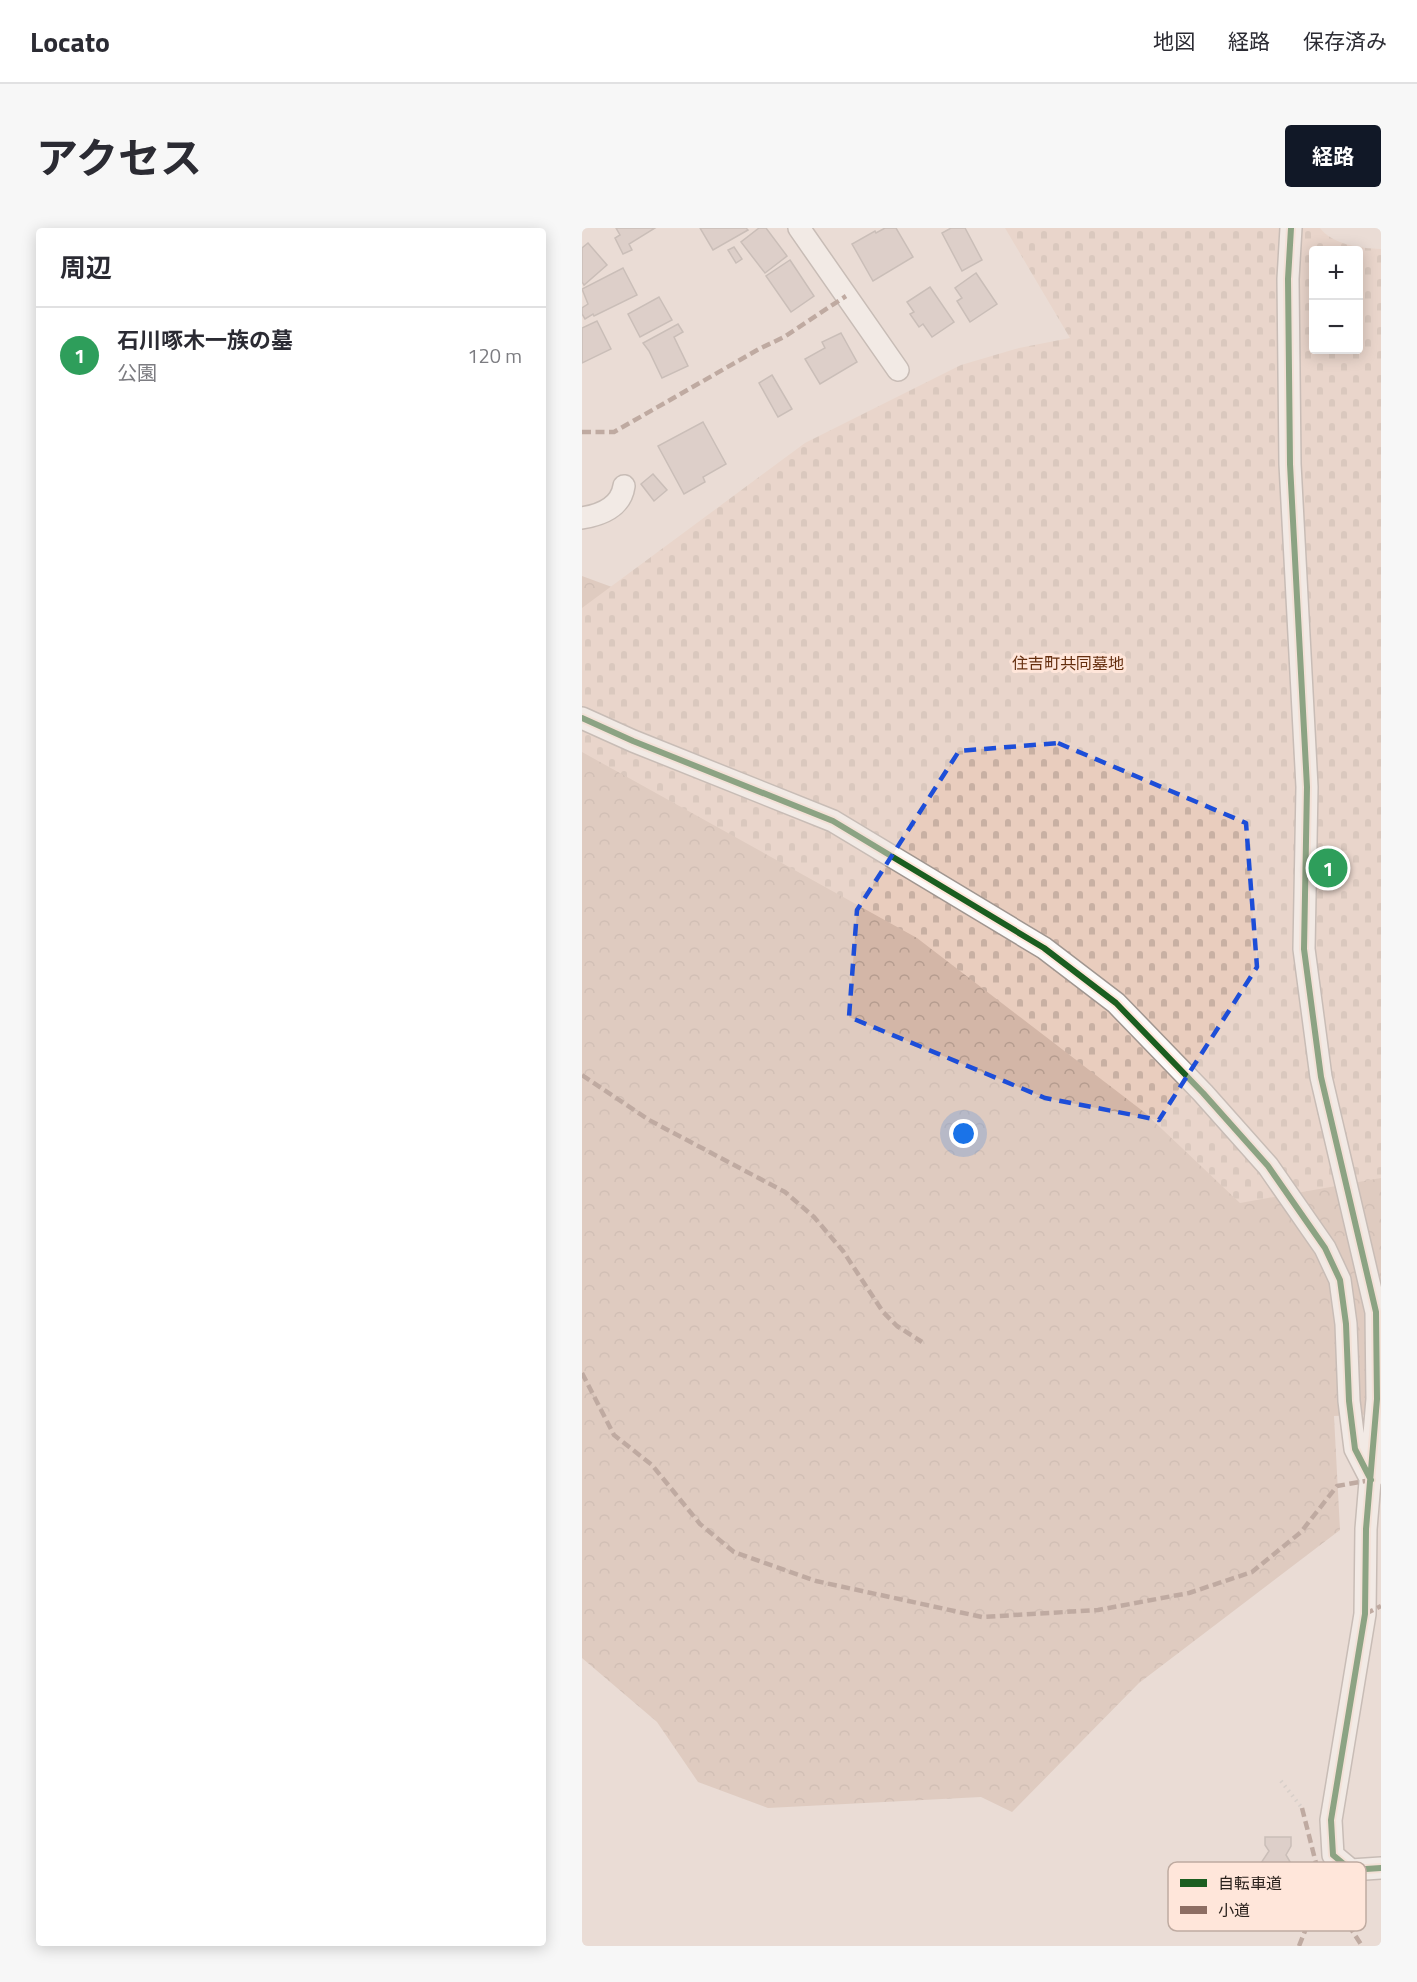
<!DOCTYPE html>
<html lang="ja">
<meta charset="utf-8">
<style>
:root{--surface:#fff;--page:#f7f7f7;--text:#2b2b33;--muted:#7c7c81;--line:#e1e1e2;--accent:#111827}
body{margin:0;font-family:"Titillium Web","Noto Sans JP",sans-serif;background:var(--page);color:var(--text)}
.controls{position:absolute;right:18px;top:18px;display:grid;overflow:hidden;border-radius:6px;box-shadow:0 3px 15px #0003}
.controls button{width:54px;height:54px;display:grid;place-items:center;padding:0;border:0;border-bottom:2px solid var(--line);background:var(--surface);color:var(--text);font:30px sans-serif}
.you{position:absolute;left:382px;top:906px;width:21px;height:21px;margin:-15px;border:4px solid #fff;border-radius:50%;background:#1a73e8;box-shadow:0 0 0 9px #1a73e833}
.badge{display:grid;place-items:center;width:39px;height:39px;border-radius:50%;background:var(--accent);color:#fff;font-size:20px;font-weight:700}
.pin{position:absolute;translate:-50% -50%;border:3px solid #fff;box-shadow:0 2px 6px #0006}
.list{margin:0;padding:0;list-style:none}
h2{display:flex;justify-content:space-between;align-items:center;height:78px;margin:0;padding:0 24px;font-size:26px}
h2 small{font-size:20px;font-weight:400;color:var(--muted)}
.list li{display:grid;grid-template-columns:39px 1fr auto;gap:18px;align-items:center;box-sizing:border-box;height:96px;padding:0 24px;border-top:2px solid var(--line)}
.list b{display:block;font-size:22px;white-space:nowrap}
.list p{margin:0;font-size:20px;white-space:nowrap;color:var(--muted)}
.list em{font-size:20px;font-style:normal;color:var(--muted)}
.map{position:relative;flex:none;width:799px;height:1718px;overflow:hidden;border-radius:6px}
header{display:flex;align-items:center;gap:36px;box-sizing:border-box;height:84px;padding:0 30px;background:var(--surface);border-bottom:2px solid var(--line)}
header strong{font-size:28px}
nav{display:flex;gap:33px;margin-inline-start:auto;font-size:21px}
.intro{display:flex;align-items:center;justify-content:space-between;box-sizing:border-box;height:144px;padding:0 36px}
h1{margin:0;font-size:42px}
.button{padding:15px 27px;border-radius:6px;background:var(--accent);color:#fff;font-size:21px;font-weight:700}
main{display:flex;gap:36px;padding:0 36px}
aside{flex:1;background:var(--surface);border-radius:6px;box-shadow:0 3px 15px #0003}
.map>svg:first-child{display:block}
</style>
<header>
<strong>Locato</strong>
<nav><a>地図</a><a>経路</a><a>保存済み</a></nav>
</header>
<div class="intro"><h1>アクセス</h1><a class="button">経路</a></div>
<main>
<aside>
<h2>周辺<small></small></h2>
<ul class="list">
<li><span class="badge" style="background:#2e9e5b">1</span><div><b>石川啄木一族の墓</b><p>公園</p></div><em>120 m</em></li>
</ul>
</aside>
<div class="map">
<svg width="799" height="1718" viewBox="0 0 799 1718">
<defs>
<pattern id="forest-crowns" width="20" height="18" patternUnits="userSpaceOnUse" patternTransform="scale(1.5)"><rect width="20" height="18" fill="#d3b6a7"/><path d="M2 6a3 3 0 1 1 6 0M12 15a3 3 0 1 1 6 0" fill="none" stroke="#b59c8f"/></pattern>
<pattern id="cemetery-stones" width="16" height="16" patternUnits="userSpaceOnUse" patternTransform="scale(1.5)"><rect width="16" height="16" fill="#e9cdbe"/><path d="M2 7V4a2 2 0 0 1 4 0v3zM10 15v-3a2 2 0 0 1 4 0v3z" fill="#c8b0a3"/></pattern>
</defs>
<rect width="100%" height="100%" fill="#eadcd5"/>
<!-- forest -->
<path fill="url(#forest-crowns)" d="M 0,348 L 114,390 L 799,672 L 799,1186 L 752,1188 L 758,1302 L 557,1455 L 430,1584 L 399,1569 L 186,1580 L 116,1554 L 75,1494 L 0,1430 Z"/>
<!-- cemetery -->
<path fill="url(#cemetery-stones)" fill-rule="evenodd" d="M 423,0 L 738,0 C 751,17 778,20 799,21 L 799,950 L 658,975 L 562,884 L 335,710 L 0,524 L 0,380 L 223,215 L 379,137 L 437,120 L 488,110 ZM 732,22 L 776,22 L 776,122 L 732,122 Z"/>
<!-- building -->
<path fill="#cfbfbb" stroke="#a49995" stroke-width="1.5" d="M 34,0 L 73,0 L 47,16 L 50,22 L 41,26 L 33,10 L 38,7 Z
M 118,0 L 164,0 L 166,2 L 131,22 Z
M 177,0 L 184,0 L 205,28 L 183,45 L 159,14 Z
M 303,0 L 314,0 L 331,29 L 291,53 L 270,16 L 293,3 L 294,5 Z
M 369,0 L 383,0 L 400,32 L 380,43 L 360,5 Z
M 6,15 L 25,37 L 2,57 L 0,54 L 0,20 Z
M 152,19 L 160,31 L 154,35 L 146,22 Z
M 208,32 L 232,68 L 209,84 L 184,48 Z
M 41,40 L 55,67 L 12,88 L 11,86 L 3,91 L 0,86 L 0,80 L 6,76 L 0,61 Z
M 394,45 L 415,76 L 388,94 L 375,73 L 380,70 L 373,60 Z
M 348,59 L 372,94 L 350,109 L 341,96 L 337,99 L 328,86 L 332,84 L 325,74 Z
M 77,69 L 90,92 L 58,109 L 46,86 Z
M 15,93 L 29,121 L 0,135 L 0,100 Z
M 96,96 L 101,104 L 92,109 L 106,138 L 80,150 L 67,123 L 61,115 Z
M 259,105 L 275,134 L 238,156 L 223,131 L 243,120 L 240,114 Z
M 190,147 L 210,181 L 196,189 L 177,155 Z
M 121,194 L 144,236 L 121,249 L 123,254 L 102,266 L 76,218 Z
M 71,246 L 85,262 L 72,273 L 59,256 Z
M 683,1609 L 709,1609 L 709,1618 L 704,1627 L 714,1644 L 675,1641 L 687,1623 L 683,1617 Z"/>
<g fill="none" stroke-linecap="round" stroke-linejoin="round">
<defs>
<path id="minor" d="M 217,0 L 316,142
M 709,0 L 706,51 L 708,236 L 725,559 L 722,721 L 739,849 L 794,1084 L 795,1171 L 784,1301 L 783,1386 L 749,1592 L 751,1627 L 769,1642 L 799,1640
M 0,290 C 19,287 39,279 42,258
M 0,490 L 51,513 L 251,593 L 462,720 L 534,775 L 621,865 L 686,938 L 743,1020 L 758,1052 L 764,1096 L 767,1173 L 773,1221 L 789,1252"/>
</defs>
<!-- minor casing -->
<use href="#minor" stroke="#a09690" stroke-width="24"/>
<!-- path -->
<path stroke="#c3bebb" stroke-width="4" stroke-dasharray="1.5 4.5" stroke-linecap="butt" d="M 699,1553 L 720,1580"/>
<!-- minor -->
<use href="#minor" stroke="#fcfaf9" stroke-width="21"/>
<!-- quiet -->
<path stroke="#8d6e63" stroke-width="4.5" stroke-dasharray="9 4.5" stroke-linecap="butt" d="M 0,204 L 32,204 L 177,121 L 202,109 L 264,68
M 0,847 L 67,892 L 203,964 L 232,989 L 261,1023 L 301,1084 L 315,1098 L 340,1114
M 0,1145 L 32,1207 L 70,1237 L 118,1296 L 152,1324 L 234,1353 L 400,1389 L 516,1382 L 607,1365 L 670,1344 L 719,1304 L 755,1258 L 789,1252
M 783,1386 L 799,1378
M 720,1580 L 737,1647 L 735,1673 L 762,1690 L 780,1718
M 717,1718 L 735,1673"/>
<defs>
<path id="cycleway" d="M 709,0 L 706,51 L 708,236 L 725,559 L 722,721 L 739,849 L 794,1084 L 795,1171 L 784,1301 L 783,1386 L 749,1592 L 751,1627 L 769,1642 L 799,1640
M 0,490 L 51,513 L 251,593 L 462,720 L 534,775 L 621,865 L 686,938 L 743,1020 L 758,1052 L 764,1096 L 767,1173 L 773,1221 L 789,1252"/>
</defs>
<!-- cycleway casing -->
<use href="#cycleway" stroke="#ffe6da" stroke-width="10"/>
<!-- cycleway -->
<use href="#cycleway" stroke="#1b5e20" stroke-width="6"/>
</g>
<!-- marked area -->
<path d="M0 0H799V1718H0ZM 476,515 L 664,595 L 675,739 L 577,892 L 463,870 L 267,789 L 275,682 L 377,523 Z" fill="#eadcd5" fill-opacity=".55" fill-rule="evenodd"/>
<path fill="none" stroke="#1d4ed8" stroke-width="4.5" stroke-dasharray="12 8" stroke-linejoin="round" d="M 476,515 L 664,595 L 675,739 L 577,892 L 463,870 L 267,789 L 275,682 L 377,523 Z"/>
<g text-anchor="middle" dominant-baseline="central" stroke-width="6" stroke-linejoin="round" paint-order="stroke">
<!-- park labels -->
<g font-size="16" fill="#652e0e" stroke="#ffe6da">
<text x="486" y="435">住吉町共同墓地</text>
</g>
</g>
<!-- legend -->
<rect x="586" y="1634" width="198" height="69" rx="9" fill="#ffe6da" stroke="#bfaba1" stroke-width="1.5"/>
<rect x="598" y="1651" width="27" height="8" fill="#1b5e20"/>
<rect x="598" y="1678" width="27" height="8" fill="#8d6e63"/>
<g font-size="16" fill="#2b221d">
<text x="636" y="1661">自転車道</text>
<text x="636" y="1688">小道</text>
</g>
</svg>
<div class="controls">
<button>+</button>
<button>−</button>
</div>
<div class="you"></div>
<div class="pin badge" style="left:746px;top:640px;background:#2e9e5b">1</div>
</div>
</main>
